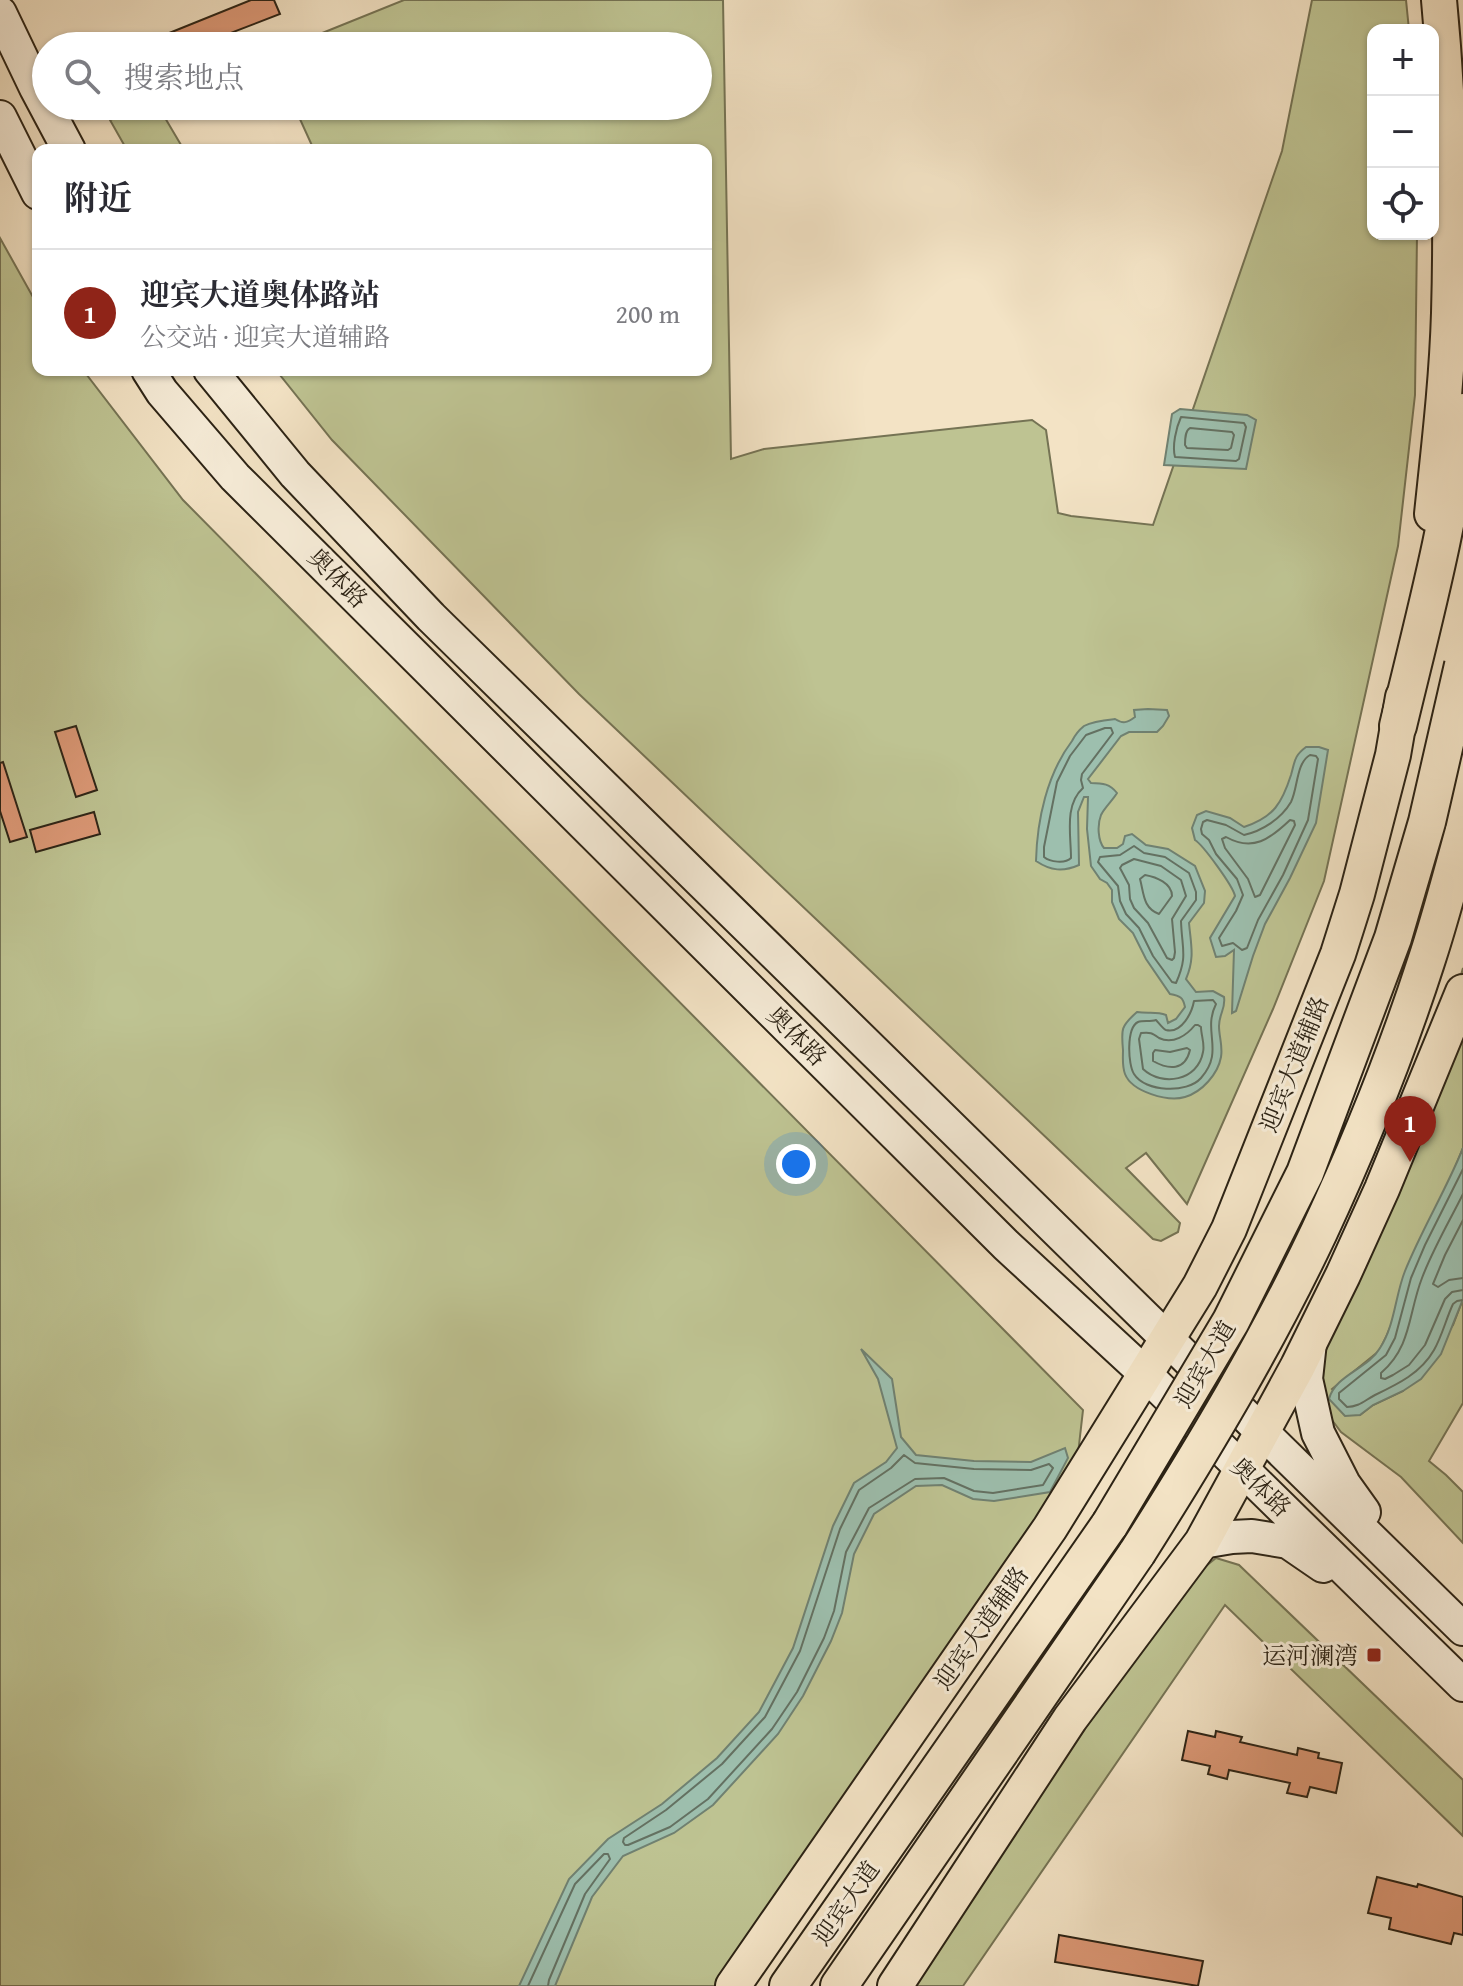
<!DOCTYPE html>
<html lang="zh">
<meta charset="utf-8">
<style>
:root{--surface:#fff;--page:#f7f7f7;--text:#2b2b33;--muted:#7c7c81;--line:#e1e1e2;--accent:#8f2418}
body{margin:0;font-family:"Gentium Book Plus","Noto Serif SC",serif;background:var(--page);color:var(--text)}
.controls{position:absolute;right:24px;top:24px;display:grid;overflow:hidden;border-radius:16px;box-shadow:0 2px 6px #0004}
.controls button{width:72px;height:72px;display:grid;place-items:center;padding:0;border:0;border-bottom:2px solid var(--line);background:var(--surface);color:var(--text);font:40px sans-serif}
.you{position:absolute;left:796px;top:1164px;width:28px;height:28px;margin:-20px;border:6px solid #fff;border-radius:50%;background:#1a73e8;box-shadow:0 0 0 12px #1a73e833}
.badge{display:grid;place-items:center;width:52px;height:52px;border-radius:50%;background:var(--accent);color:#fff;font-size:26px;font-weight:700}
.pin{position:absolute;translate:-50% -66px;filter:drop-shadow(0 2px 4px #0008)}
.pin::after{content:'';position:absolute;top:42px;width:28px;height:24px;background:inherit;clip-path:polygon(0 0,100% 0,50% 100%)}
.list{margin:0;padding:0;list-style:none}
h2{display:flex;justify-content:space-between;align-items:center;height:104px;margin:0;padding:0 32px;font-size:34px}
h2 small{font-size:26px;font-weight:400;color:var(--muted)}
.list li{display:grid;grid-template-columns:52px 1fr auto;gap:24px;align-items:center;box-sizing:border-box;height:128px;padding:0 32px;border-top:2px solid var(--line)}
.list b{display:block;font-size:30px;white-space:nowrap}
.list p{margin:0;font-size:26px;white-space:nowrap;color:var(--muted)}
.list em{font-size:26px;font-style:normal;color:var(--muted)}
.icon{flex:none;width:44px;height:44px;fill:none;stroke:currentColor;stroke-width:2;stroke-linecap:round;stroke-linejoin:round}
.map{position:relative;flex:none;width:1463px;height:1986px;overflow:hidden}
.search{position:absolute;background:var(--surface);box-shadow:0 2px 6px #0004;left:32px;top:32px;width:680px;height:88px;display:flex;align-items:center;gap:20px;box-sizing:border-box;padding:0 28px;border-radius:44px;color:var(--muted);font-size:30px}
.panel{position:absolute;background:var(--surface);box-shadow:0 2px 6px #0004;left:32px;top:144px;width:680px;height:232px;border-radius:16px}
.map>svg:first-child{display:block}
</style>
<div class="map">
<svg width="1463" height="1986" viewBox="0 0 1463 1986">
<rect width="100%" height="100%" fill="#f3e3c5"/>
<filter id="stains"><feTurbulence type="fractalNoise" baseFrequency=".0025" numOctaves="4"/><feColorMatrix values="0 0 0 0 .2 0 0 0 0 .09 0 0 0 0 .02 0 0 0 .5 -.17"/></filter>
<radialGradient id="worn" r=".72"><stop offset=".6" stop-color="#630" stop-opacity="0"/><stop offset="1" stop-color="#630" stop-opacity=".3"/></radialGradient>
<!-- green -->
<path fill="#bec392" stroke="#757354" stroke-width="2" d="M 404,0 L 723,0 L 731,459 L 764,449 L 1032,420 L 1046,430 L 1058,513 L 1071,516 L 1153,525 L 1282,151 L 1312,0 L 1406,0 L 1409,30 L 1373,30 L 1373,234 L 1417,234 L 1415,395 L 1398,546 L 1324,881 L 1273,1009 L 1187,1204 L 1146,1153 L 1126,1168 L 1180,1223 L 1178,1232 L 1161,1241 L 1153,1239 L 579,694 L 332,440 L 276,370 L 706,370 L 706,150 L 314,150 L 294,106 L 698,106 L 698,46 L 290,46 Z
M 145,106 L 158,106 L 184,150 L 127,150 L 110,120 Z
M 0,238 L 38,306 L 38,370 L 83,370 L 183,500 L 1083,1410 L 1071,1515 L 742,1986 L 0,1986 Z
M 1463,968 L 1463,1148 L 1387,1335 L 1379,1351 L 1332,1389 L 1360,1415 L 1373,1405 L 1403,1391 L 1453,1325 L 1463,1299 L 1463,1403 L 1429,1461 L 1446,1475 L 1463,1492 L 1463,1543 L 1401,1477 L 1341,1432 L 1329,1416 L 1320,1390 L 1322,1313 L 1434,1067 Z
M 1216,1558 L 1239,1565 L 1463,1780 L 1463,1836 L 1225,1605 L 963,1986 L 900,1986 L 1196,1574 Z"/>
<!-- water -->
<path fill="#9dbfae" stroke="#708171" stroke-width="2" d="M 1180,409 L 1247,415 L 1256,420 L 1246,469 L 1164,465 L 1172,414 Z
M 1148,709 L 1167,710 L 1169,716 L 1163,726 L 1157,732 L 1129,732 L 1121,736 L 1088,779 L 1091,783 C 1103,783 1110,784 1117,793 C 1113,800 1104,808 1101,815 C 1097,825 1098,841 1104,848 L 1117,848 L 1123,844 L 1125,836 L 1132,834 L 1146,845 L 1168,849 L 1195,866 L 1205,891 L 1204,903 L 1189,923 C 1191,945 1195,958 1186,979 L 1196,992 L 1213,991 L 1224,997 C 1226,1008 1219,1014 1219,1026 C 1219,1037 1223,1046 1221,1057 C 1218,1074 1202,1092 1185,1097 C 1168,1102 1132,1092 1125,1074 C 1122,1066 1123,1058 1123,1050 C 1121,1029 1121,1026 1137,1012 C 1148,1014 1156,1011 1166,1015 L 1168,1023 L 1176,1019 L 1185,1007 C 1183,997 1180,996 1170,994 L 1146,959 L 1133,933 L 1119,919 L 1112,902 L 1112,890 L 1107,883 L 1100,879 L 1091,866 L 1087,829 L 1088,797 L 1084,797 L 1078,812 L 1079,865 C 1063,872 1051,871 1036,861 C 1037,820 1047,774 1072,741 C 1075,735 1079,730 1084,726 C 1093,721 1105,720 1115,719 C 1123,724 1127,723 1135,717 L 1134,710 Z
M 1306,747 L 1319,747 L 1328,750 L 1316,823 L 1290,878 L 1265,924 L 1253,956 L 1236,1011 L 1232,1013 L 1234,950 L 1225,956 L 1216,957 L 1210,938 L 1235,896 C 1233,886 1203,845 1195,840 L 1192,828 L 1197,815 L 1206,811 L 1230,818 L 1244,827 C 1274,817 1282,803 1291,775 C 1295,761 1294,756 1306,747 Z
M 1463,1148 L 1463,1299 L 1441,1354 L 1421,1379 L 1403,1391 L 1373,1405 L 1360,1415 L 1345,1416 L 1329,1399 C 1335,1375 1368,1369 1380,1348 C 1395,1325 1395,1296 1405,1271 C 1422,1229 1446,1190 1463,1148 Z
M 861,1349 L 892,1379 L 901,1437 L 916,1455 L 974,1461 L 1031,1462 L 1065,1448 L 1068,1458 L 1050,1492 L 994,1501 L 973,1499 L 942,1485 L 916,1486 L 874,1514 L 854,1554 L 842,1613 L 831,1641 L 803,1696 L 778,1734 L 713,1805 L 674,1833 L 623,1856 L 592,1897 L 555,1986 L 519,1986 L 569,1879 L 608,1839 L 662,1804 L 717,1758 L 759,1712 L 793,1648 L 833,1526 L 854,1483 L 886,1462 L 897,1448 L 878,1379 Z"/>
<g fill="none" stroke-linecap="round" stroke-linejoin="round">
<!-- shore -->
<path stroke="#647162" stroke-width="2" d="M 1181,417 L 1244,423 L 1246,427 L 1239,459 L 1236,461 L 1175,457 C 1172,446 1176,428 1181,417 Z
M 1190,428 L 1232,432 L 1234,435 L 1231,448 L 1228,450 L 1187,448 L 1185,445 C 1185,439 1185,431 1190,428 Z
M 1105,728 L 1111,728 L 1113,733 L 1082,774 L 1081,780 L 1083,788 C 1064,805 1071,835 1071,858 C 1065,864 1050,862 1044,857 L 1044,847 L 1057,782 L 1070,756 L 1086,735 Z
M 1310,755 L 1316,756 L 1318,759 L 1308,820 L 1283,875 L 1258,920 L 1247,948 L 1242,950 L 1233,943 L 1222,946 L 1219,938 L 1236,911 L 1243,895 L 1237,879 L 1216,854 L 1209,840 L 1202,834 L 1201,829 L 1203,822 L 1207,820 L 1226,825 L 1244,835 C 1262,831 1281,819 1291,802 C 1298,788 1296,763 1310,755 Z
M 1290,820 L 1294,821 L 1295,825 L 1260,895 L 1255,897 L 1248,879 L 1225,848 L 1222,839 L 1226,837 C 1253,852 1270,839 1290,820 Z
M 1134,846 L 1144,853 L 1165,857 L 1189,873 L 1196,892 L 1196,900 L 1181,921 C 1182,950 1188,956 1176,983 L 1172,982 L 1153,956 L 1139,928 L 1126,914 L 1120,901 L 1118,886 L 1098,862 L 1100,857 L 1120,855 Z
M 1134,859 L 1161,866 L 1181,880 L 1186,896 L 1172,919 L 1175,952 L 1174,958 L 1172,960 L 1167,958 L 1148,923 L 1134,908 L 1130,899 L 1129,885 L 1120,868 L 1122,865 Z
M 1145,875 C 1156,877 1172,883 1172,896 L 1159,914 C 1143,908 1144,894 1140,879 Z
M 1213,1000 L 1216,1004 C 1202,1032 1225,1051 1201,1078 C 1187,1094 1145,1092 1134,1074 C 1128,1065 1126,1028 1138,1022 C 1143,1020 1150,1022 1156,1020 C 1158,1022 1163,1029 1166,1030 C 1182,1034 1192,1012 1194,1001 Z
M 1195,1025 L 1198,1025 L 1201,1027 C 1201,1035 1205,1044 1203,1052 C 1198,1081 1162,1087 1143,1069 L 1139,1039 L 1141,1033 C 1151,1032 1152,1033 1159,1038 C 1173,1045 1187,1035 1195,1025 Z
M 1187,1048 L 1190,1050 C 1185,1071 1169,1070 1153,1061 L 1153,1053 L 1155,1050 L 1170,1052 Z
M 1463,1169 L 1425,1245 L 1411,1278 L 1395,1338 L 1386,1355 L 1339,1393 L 1339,1399 L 1347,1407 C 1359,1407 1365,1400 1375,1395 C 1398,1384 1421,1373 1434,1350 C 1442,1336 1446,1319 1453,1304 L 1457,1301 L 1463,1300
M 1463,1194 C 1449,1222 1433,1249 1422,1278 C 1408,1314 1412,1346 1381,1373 L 1381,1378 L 1385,1379 L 1393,1375 L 1409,1365 L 1425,1345 L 1445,1299 L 1452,1292 L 1463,1290
M 1463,1220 L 1445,1255 L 1433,1284 L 1438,1287 L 1449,1280 L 1463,1278
M 904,1455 L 915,1463 L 974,1469 L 1031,1470 L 1049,1464 L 1053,1468 L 1043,1485 L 993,1493 L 974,1491 L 944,1478 L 915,1479 L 869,1508 L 846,1552 L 834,1611 L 824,1638 L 797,1692 L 772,1729 L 708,1799 L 670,1827 L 628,1845 L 625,1845 L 623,1842 L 624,1838 L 666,1810 L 722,1764 L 765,1717 L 800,1651 L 840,1529 L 859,1490 L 891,1468 Z
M 528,1986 L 575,1884 L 604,1854 L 608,1854 L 610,1859 L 585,1894 L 549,1980 L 548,1986"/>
</g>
<!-- building -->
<path fill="#dc9876" stroke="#2c2315" stroke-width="2" d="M 251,0 L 274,0 L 280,14 L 197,46 L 137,46 Z
M 76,726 L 97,790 L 76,797 L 55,732 Z
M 3,762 L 27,837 L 10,842 L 0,811 L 0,763 Z
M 94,812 L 100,834 L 36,852 L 30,830 Z
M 1188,1731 L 1215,1737 L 1216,1731 L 1242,1737 L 1240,1742 L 1297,1755 L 1298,1748 L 1319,1753 L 1318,1758 L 1342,1763 L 1336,1793 L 1310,1787 L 1307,1797 L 1287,1793 L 1290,1783 L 1229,1770 L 1227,1779 L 1208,1774 L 1210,1766 L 1182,1760 Z
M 1377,1877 L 1417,1887 L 1418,1884 L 1463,1897 L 1463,1935 L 1454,1933 L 1451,1944 L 1389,1929 L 1391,1918 L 1368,1913 Z
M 1059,1935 L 1203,1961 L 1198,1986 L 1055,1962 Z"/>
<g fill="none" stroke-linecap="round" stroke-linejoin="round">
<defs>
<path id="secondary" d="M 0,13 L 36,88 L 69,150
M 0,117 L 38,193
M 148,370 L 162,392 L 235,477 L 1006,1245 L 1137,1366 L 1463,1685
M 210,370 L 295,474 L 431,617 L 1463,1629
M 1310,1342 L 1306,1379 L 1318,1433 L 1344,1484 L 1364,1512
M 1202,1542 L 1232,1537 L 1252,1536 L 1288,1542 L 1323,1566"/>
<path id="primary" d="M 1432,514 C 1439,447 1447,380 1449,313 C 1452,209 1449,103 1439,0
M 733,1986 L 1050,1528 L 1200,1286 L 1229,1229 L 1338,954 L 1357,894 L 1393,755 L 1403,697
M 895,1986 L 1070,1719 L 1202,1542 L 1298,1366 L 1343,1275 L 1382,1189 L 1463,992"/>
<path id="trunk" d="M 1398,726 C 1423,622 1451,519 1463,412
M 788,1986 L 1110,1524
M 839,1986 L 1137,1553"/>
</defs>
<!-- secondary casing -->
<use href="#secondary" stroke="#2c2315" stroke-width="36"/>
<!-- primary casing -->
<use href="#primary" stroke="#2c2315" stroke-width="38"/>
<!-- trunk casing -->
<use href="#trunk" stroke="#2c2315" stroke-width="40"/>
<!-- secondary -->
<use href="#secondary" stroke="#f7edd9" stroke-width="32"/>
<!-- primary -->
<use href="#primary" stroke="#f3e3c5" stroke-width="34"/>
<!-- trunk -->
<use href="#trunk" stroke="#f3e3c5" stroke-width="36"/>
<defs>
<path id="trunk-bridge" d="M 1110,1524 L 1231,1321 L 1305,1173 L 1393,938 L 1427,822 L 1463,665
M 1137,1553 C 1203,1449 1266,1344 1319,1232 C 1359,1146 1397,1052 1426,962 C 1440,920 1451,877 1463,834"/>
</defs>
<!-- trunk-bridge casing -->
<use href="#trunk-bridge" stroke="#2c2315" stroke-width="40" stroke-linecap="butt"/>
<!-- trunk-bridge -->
<use href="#trunk-bridge" stroke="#f3e3c5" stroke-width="36"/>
</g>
<!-- markers -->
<rect fill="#8f2418" stroke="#f7edd9" stroke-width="3" x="1366" y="1647" width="16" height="16" rx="4"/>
<g text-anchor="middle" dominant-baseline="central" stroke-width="6" stroke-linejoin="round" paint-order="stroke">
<!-- street labels -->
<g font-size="24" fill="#2c2315" stroke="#f7edd9">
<text transform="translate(338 578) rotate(45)">奥体路</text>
<text transform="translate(797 1036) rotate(45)">奥体路</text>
<text transform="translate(1294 1064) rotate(-68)">迎宾大道辅路</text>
<text transform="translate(1205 1364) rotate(-60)">迎宾大道</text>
<text transform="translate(1261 1487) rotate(44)">奥体路</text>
<text transform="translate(981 1628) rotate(-55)">迎宾大道辅路</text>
<text transform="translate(846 1903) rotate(-55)">迎宾大道</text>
</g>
<!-- poi labels -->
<g font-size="24" fill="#2c2315" stroke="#f7edd9" text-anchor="end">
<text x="1358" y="1655">运河澜湾</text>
</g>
</g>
<rect width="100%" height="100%" filter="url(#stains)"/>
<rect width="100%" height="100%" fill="url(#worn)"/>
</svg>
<div class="controls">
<button>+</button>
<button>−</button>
<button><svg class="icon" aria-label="locate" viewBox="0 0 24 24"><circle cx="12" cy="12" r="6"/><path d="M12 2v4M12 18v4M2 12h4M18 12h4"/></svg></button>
</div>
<div class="you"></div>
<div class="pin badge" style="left:1410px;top:1162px">1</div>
<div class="search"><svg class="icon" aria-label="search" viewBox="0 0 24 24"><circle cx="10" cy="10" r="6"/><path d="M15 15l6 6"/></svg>搜索地点</div>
<section class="panel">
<h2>附近<small></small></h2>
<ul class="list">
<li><span class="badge">1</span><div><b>迎宾大道奥体路站</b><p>公交站 · 迎宾大道辅路</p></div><em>200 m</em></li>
</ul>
</section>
</div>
